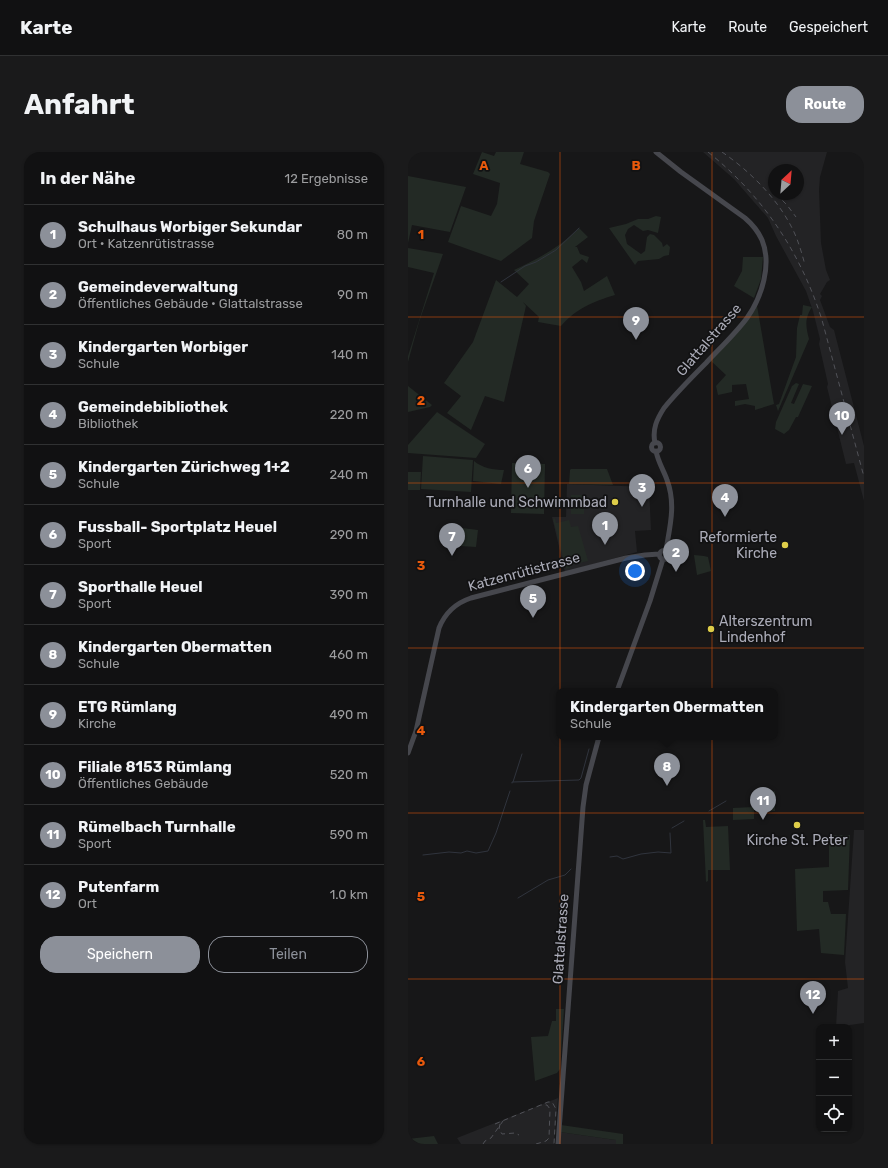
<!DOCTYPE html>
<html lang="de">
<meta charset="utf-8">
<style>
:root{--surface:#111112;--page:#1a1a1b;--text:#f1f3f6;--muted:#9c9d9f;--line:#303132;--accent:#8c9099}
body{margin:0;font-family:Rubik,sans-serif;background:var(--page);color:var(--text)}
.controls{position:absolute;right:12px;bottom:12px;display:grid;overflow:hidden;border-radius:8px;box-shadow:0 1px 3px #0004}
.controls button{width:36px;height:36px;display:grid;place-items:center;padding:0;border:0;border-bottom:1px solid var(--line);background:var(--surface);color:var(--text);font:20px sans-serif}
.compass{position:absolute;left:360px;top:12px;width:36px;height:36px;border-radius:50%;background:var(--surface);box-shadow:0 1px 3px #0004;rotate:26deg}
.you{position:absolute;left:227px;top:419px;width:14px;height:14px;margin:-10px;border:3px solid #fff;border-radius:50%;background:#1a73e8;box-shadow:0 0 0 6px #1a73e833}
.badge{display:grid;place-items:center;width:26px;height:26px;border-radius:50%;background:var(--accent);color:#fff;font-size:13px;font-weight:700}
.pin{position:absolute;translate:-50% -33px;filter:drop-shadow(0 1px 2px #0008)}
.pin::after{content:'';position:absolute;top:21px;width:14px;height:12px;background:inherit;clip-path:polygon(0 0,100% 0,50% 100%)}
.popup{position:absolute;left:148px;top:536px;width:222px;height:52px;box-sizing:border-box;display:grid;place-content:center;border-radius:8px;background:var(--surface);filter:drop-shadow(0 1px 3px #0005);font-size:13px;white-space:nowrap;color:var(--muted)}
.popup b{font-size:15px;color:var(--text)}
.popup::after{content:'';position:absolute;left:50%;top:100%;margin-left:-8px;border:8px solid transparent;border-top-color:var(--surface)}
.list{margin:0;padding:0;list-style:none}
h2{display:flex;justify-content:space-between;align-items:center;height:52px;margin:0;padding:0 16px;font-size:17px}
h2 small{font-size:13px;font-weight:400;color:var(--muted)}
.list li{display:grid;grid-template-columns:26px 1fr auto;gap:12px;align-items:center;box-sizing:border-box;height:60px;padding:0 16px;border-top:1px solid var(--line)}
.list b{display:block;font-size:15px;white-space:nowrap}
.list p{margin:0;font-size:13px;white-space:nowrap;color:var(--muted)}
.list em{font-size:13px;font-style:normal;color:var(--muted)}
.actions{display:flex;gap:8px;padding:12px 16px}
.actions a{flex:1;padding:9px 0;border:1px solid var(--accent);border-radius:16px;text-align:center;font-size:14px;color:var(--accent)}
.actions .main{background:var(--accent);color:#fff}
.icon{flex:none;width:22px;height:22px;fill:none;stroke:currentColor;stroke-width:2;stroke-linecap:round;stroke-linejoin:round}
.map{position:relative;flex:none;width:456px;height:992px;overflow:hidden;border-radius:16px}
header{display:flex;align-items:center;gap:24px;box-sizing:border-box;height:56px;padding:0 20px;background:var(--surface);border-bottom:1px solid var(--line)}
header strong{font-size:19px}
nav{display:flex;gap:22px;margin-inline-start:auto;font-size:14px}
.intro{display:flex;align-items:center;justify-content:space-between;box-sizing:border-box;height:96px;padding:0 24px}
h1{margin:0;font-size:28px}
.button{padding:10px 18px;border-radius:16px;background:var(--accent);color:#fff;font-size:14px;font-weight:700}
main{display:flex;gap:24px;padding:0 24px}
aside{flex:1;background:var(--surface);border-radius:16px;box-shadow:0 1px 3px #0004}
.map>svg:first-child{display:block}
</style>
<header>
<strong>Karte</strong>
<nav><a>Karte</a><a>Route</a><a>Gespeichert</a></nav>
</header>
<div class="intro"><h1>Anfahrt</h1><a class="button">Route</a></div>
<main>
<aside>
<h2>In der Nähe<small>12 Ergebnisse</small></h2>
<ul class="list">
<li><span class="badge">1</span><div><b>Schulhaus Worbiger Sekundar</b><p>Ort · Katzenrütistrasse</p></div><em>80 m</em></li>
<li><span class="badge">2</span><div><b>Gemeindeverwaltung</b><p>Öffentliches Gebäude · Glattalstrasse</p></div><em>90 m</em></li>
<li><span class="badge">3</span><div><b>Kindergarten Worbiger</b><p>Schule</p></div><em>140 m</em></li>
<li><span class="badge">4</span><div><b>Gemeindebibliothek</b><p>Bibliothek</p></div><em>220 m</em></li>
<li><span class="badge">5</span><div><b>Kindergarten Zürichweg 1+2</b><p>Schule</p></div><em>240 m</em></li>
<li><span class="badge">6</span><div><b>Fussball- Sportplatz Heuel</b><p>Sport</p></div><em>290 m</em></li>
<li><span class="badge">7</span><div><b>Sporthalle Heuel</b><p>Sport</p></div><em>390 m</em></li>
<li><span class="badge">8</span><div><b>Kindergarten Obermatten</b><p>Schule</p></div><em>460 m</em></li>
<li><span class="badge">9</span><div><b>ETG Rümlang</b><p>Kirche</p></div><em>490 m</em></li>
<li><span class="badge">10</span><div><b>Filiale 8153 Rümlang</b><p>Öffentliches Gebäude</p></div><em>520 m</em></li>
<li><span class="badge">11</span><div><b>Rümelbach Turnhalle</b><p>Sport</p></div><em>590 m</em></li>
<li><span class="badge">12</span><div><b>Putenfarm</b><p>Ort</p></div><em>1.0 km</em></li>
</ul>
<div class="actions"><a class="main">Speichern</a><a>Teilen</a></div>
</aside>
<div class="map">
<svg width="456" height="992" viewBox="0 0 456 992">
<rect width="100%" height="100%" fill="#171718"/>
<!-- built -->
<path fill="#232325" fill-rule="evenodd" d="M 295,0 L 419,0 L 412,25 L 411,38 L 413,91 L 418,118 L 422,128 L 419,130 L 412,142 L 414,144 L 412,148 L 422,175 L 426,178 L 456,294 L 456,349 L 446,311 L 438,312 L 419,235 L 420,232 L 411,192 L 412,187 L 405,159 L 398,139 L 368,84 L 360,66 L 326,27 ZM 366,18 L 390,18 L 390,42 L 366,42 Z
M 159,332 L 241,335 L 243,378 L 227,379 L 229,400 L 157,420 L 144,365 L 158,365 Z
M 446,678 L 456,678 L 456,871 L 428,875 L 430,839 L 440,836 L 437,810 Z
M 150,946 L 146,992 L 53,992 L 49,986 Z
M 152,980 L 208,988 L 208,992 L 152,992 Z"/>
<!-- green -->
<path fill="#232a25" d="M 74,0 L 86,4 L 88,0 L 116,0 L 112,12 L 140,20 L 142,22 L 126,69 L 124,86 L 93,109 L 40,90 L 53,54 L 83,64 L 89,52 L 92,31 L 65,22 Z
M 0,24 L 58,35 L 42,80 L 4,73 L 0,91 Z
M 248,64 L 253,65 L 250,81 L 240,78 L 235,79 L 226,73 L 220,77 L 217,83 L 219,92 L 233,102 L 237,99 L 239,85 L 242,82 L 246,83 L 254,91 L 255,95 L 259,92 L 262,95 L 261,103 L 256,104 L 251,107 L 230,109 L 227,113 L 201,76 L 218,72 L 230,67 L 240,67 Z
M 171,76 L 180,85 L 167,95 L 169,95 L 172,102 L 181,105 L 179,111 L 174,107 L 164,115 L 173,130 L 176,139 L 199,124 L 207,143 C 184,150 169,156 153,174 L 130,170 L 131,165 L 115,150 L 118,154 L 96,250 L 77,244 L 63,278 L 39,261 L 53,244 L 36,231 L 65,190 L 88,128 L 109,145 L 121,132 L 106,118 C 130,107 152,95 171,76 Z
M 0,96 L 35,102 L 11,170 L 0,210 L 0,204 L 26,121 L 0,115 Z
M 335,105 L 355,105 L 353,127 L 346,146 L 326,134 L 334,119 Z
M 348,153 L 349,154 L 366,252 L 347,258 L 347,254 L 337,252 L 327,254 L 327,249 L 341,247 L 338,232 L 324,233 L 324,240 L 310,243 L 308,234 L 318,223 L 303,209 Z
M 395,153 L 404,155 C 396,167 398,175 401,187 L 370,259 L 368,253 L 371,252 L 388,205 L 389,176 L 392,163 L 394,163 Z
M 388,231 L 391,232 L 383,251 L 386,252 L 395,232 L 404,234 L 390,265 L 388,265 L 381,278 L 376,282 L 367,277 L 368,270 L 384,234 Z
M 0,234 L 24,253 L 22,255 L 0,260 Z
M 29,260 L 77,292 L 68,306 L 0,301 L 0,293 Z
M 15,304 L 65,308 L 63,340 L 13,337 Z
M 66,309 C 74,316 86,318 96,318 L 93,332 L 65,329 Z
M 104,311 L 137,312 L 136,362 L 103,361 Z
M 163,317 L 199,317 L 205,333 L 161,332 L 162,318 Z
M 0,320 L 13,320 L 12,338 L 0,338 Z
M 163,343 L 176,343 L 176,362 L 163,362 Z
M 147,366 L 148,371 L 161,368 L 163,375 L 170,374 L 180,409 L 163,413 L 163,415 L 158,417 L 145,367 Z
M 54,376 L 70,378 L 68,395 L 52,394 Z
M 286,403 L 296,404 L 300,405 L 303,419 L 289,423 Z
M 367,639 L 367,646 L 363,646 L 363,648 L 367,648 L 367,659 L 348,660 L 348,654 L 344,655 L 344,645 L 363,644 L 363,640 Z
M 346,655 L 346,667 L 325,668 L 325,656 Z
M 295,668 L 297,668 L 298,675 L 320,674 L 322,718 L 300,718 L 300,729 L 298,730 Z
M 421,683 L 442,683 L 440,738 L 415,739 L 415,750 L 420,750 L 423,762 L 438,762 L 436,803 L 413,801 L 411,777 L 389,779 L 387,717 L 421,715 Z
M 148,857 L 156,857 L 152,917 L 149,921 L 127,929 L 123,885 L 140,884 L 144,869 L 148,869 Z
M 153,973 L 215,982 L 215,992 L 208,992 L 208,988 L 152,980 Z
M 26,984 L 30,992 L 0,992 L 0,987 Z"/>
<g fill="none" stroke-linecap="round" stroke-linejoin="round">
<!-- stream -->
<path stroke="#30343d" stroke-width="1" d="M 93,130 L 117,114 L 128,110 L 148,98 L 171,76
M 105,630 L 114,602
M 104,631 L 104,630 L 171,628 L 173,626 L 181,597
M 301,659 L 318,649
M 264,676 L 276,669
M 15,703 L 41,700 L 53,701 L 59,699 L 68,701 L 80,699 L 88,681 L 102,639
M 202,705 L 209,704 L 215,707 L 233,702 L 250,700 L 263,701 L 262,681
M 110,746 L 140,728 L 157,723 L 163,717"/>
<!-- secondary -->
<path stroke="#46474d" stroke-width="5" d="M243.5 295a4.5 4.5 0 1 1 9 0a4.5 4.5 0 1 1-9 0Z
M 247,291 C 244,277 249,267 256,256 C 269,240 284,225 298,211 C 312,196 327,182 339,166 C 354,145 364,112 354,88 C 350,79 344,72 337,66 L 273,20 L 248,0
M 248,299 C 250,310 256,319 259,328 C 268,352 262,374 258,398
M251.5 403a4.5 4.5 0 1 1 9 0a4.5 4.5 0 1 1-9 0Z
M 209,539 L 242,449 L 255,407
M 0,601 L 8,579 L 31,476 C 37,461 48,451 63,446 L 218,406 L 237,403 L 251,402
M 150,992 L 175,655 L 178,633 L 191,585"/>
<!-- rail -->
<path stroke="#515258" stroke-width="1" stroke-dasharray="5 4" stroke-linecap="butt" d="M 300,0 C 355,44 393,101 414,168 L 456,325
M 314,0 C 343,20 371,48 386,80 C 391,91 394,102 397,113
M 368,42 L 379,53 L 388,65
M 87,972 L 140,950 L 144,950 L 148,957 L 146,992
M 92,972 L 91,977 L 94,982 L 107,981 L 111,983
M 75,992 L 77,989 L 83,986 L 95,969
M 128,992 L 138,989 L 141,986 L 142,957 L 139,953 L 133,953"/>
</g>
<!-- grid -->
<path fill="none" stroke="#e8590c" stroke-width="1" stroke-opacity="0.55" d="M 152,0 L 152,992M 304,0 L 304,992M 0,165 L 456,165M 0,331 L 456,331M 0,496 L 456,496M 0,661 L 456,661M 0,827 L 456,827"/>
<!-- markers -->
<g fill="#decd49" stroke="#121213" stroke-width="1.5">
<circle cx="207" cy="350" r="4"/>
<circle cx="377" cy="393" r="4"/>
<circle cx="303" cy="477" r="4"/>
<circle cx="389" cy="673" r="4"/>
</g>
<g text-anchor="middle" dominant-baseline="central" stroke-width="3.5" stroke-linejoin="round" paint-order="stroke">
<!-- street labels -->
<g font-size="14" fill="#aaabb7" stroke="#121213">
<text transform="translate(301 188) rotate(-49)">Glattalstrasse</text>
<text transform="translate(116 420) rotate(-15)">Katzenrütistrasse</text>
<text transform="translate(153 787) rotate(-86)">Glattalstrasse</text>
</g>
<!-- poi labels -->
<g font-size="14" fill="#aaabb7" stroke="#121213" text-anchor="end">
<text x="199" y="350">Turnhalle und Schwimmbad</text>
<text x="369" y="385">Reformierte<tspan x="369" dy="16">Kirche</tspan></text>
<text x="311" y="469" text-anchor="start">Alterszentrum<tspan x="311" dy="16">Lindenhof</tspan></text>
<text x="389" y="688" text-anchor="middle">Kirche St. Peter</text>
</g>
</g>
<g font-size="13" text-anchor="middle" font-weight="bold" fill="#e8590c" stroke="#121213" stroke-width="3.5" stroke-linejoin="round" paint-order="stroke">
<text x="76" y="18">A</text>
<text x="228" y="18">B</text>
<text x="13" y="87">1</text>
<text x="13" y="253">2</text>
<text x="13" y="418">3</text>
<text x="13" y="583">4</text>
<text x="13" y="749">5</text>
<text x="13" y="914">6</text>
</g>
</svg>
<div class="controls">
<button>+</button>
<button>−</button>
<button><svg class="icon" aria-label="locate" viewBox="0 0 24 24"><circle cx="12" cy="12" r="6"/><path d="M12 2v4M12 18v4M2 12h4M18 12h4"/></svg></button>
</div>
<svg class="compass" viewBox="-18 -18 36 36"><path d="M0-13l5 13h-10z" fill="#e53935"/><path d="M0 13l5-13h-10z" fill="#9c9d9f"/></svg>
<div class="you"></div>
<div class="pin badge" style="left:197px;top:393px">1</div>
<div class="pin badge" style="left:268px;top:420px">2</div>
<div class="pin badge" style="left:234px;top:355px">3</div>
<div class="pin badge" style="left:317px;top:365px">4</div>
<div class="pin badge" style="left:125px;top:466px">5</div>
<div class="pin badge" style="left:120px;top:336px">6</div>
<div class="pin badge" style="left:44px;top:404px">7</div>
<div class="pin badge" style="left:259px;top:634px">8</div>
<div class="popup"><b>Kindergarten Obermatten</b>Schule</div>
<div class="pin badge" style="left:228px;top:188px">9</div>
<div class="pin badge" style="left:434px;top:283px">10</div>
<div class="pin badge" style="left:355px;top:668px">11</div>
<div class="pin badge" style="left:405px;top:862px">12</div>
</div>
</main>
